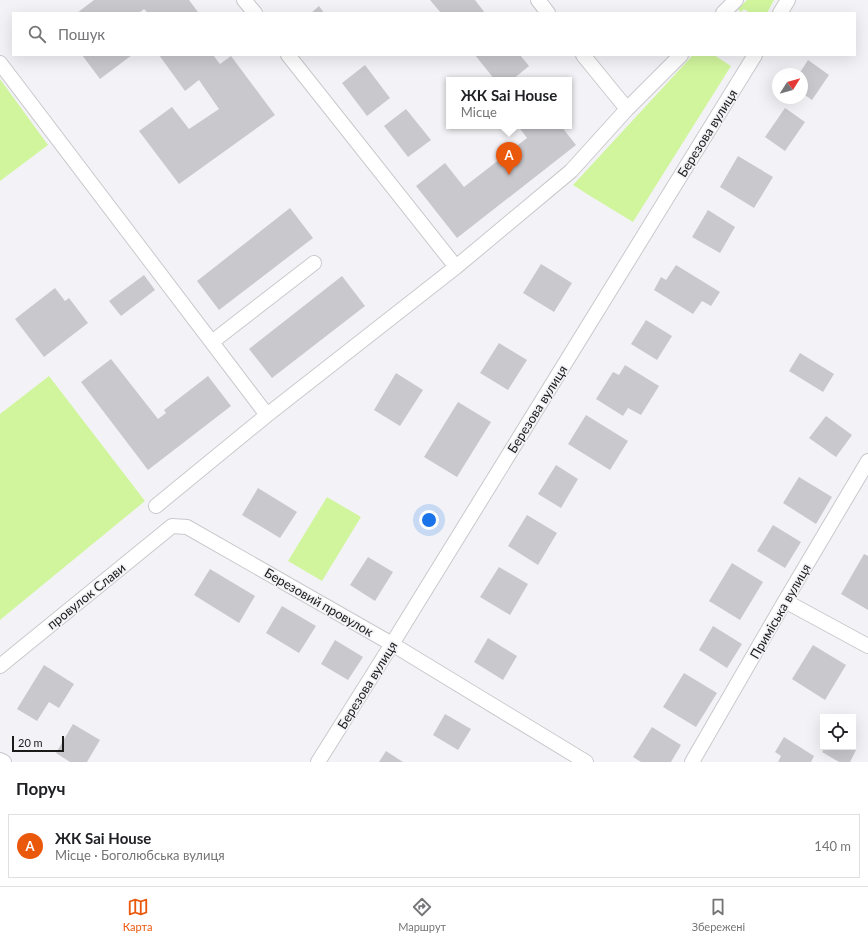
<!DOCTYPE html>
<html lang="uk">
<meta charset="utf-8">
<style>
:root{--surface:#fff;--page:#f2f2f2;--text:#202124;--muted:#757577;--line:#e0e0e0;--accent:#ea580c}
body{margin:0;font-family:Lato,sans-serif;background:var(--page);color:var(--text)}
.controls{position:absolute;right:12px;bottom:12px;display:grid;overflow:hidden;border-radius:0px;box-shadow:0 4px 16px #0002}
.controls button{width:36px;height:36px;display:grid;place-items:center;padding:0;border:0;border-bottom:1px solid var(--line);background:var(--surface);color:var(--text);font:20px sans-serif}
.compass{position:absolute;left:772px;top:68px;width:36px;height:36px;border-radius:50%;background:var(--surface);box-shadow:0 4px 16px #0002;rotate:53deg}
.scale{position:absolute;left:12px;bottom:10px;width:52px;box-sizing:border-box;padding-left:4px;border:2px solid #1a1a1b;border-top:0;font-size:11px;line-height:14px;white-space:nowrap;color:#1a1a1b;-webkit-text-stroke:3px #f3f3f7;paint-order:stroke}
.you{position:absolute;left:429px;top:520px;width:14px;height:14px;margin:-10px;border:3px solid #fff;border-radius:50%;background:#1a73e8;box-shadow:0 0 0 6px #1a73e833}
.badge{display:grid;place-items:center;width:26px;height:26px;border-radius:50%;background:var(--accent);color:#fff;font-size:13px;font-weight:700}
.pin{position:absolute;translate:-50% -33px;filter:drop-shadow(0 1px 2px #0008)}
.pin::after{content:'';position:absolute;top:21px;width:14px;height:12px;background:inherit;clip-path:polygon(0 0,100% 0,50% 100%)}
.popup{position:absolute;left:446px;top:77px;width:126px;height:52px;box-sizing:border-box;display:grid;place-content:center;border-radius:0px;background:var(--surface);filter:drop-shadow(0 1px 3px #0005);font-size:13px;white-space:nowrap;color:var(--muted)}
.popup b{font-size:15px;color:var(--text)}
.popup::after{content:'';position:absolute;left:50%;top:100%;margin-left:-8px;border:8px solid transparent;border-top-color:var(--surface)}
.list{margin:0;padding:0;list-style:none}
h2{display:flex;justify-content:space-between;align-items:center;height:52px;margin:0;padding:0 16px;font-size:17px}
h2 small{font-size:13px;font-weight:400;color:var(--muted)}
.list li{display:grid;grid-template-columns:26px 1fr auto;gap:12px;align-items:center;box-sizing:border-box;height:64px;margin:0 8px 8px;padding:0 8px;border:1px solid var(--line);border-radius:0px}
.list b{display:block;font-size:15px;white-space:nowrap}
.list p{margin:0;font-size:13px;white-space:nowrap;color:var(--muted)}
.list em{font-size:13px;font-style:normal;color:var(--muted)}
.icon{flex:none;width:22px;height:22px;fill:none;stroke:currentColor;stroke-width:2;stroke-linecap:round;stroke-linejoin:round}
.map{position:relative;flex:none;width:868px;height:762px;overflow:hidden}
.search{position:absolute;background:var(--surface);box-shadow:0 4px 16px #0002;left:12px;right:12px;top:12px;height:44px;display:flex;align-items:center;gap:10px;box-sizing:border-box;padding:0 14px;border-radius:0px;color:var(--muted);font-size:15px}
.sheet{height:124px;background:var(--surface)}
nav{display:flex;justify-content:space-around;align-items:center;box-sizing:border-box;height:56px;border-top:1px solid var(--line);background:var(--surface);font-size:11px;color:var(--muted)}
nav a{display:grid;justify-items:center;gap:2px}
nav .on{color:var(--accent)}
.map>svg:first-child{display:block}
</style>
<div class="map">
<svg width="868" height="762" viewBox="0 0 868 762">
<rect width="100%" height="100%" fill="#f3f3f7"/>
<!-- green -->
<path fill="#d1f59d" d="M 747,0 L 774,0 L 767,13 L 750,13 L 744,9 L 741,12 L 738,9 Z
M 693,55 L 714,55 L 731,66 L 633,222 L 587,194 L 573,185 Z
M 0,79 L 48,145 L 0,181 Z
M 49,376 L 145,501 L 0,620 L 0,414 Z
M 327,497 L 361,517 L 322,581 L 288,561 Z"/>
<!-- building -->
<path fill="#c9c8cd" d="M 94,0 L 189,0 L 198,12 L 197,13 L 148,13 L 144,9 L 139,13 L 77,13 Z
M 430,0 L 475,0 L 485,13 L 441,13 Z
M 319,6 L 324,13 L 311,13 Z
M 82,55 L 132,55 L 100,79 Z
M 159,55 L 213,55 L 220,64 L 231,56 L 275,115 L 179,184 L 139,131 L 172,107 L 189,129 L 219,109 L 199,80 L 185,91 Z
M 475,55 L 520,55 L 529,66 L 512,80 L 495,80 Z
M 808,60 L 829,75 L 812,100 L 802,93 L 802,74 L 799,74 Z
M 365,65 L 390,98 L 367,116 L 342,83 Z
M 785,108 L 805,122 L 785,151 L 765,137 Z
M 406,109 L 431,140 L 408,157 L 384,126 Z
M 518,126 L 561,126 L 576,145 L 457,238 L 416,186 L 445,163 L 464,187 L 527,138 Z
M 738,156 L 773,177 L 754,208 L 720,187 Z
M 290,208 L 313,238 L 219,310 L 197,281 Z
M 708,210 L 735,227 L 720,253 L 692,237 Z
M 541,264 L 572,283 L 554,312 L 523,293 Z
M 676,265 L 720,292 L 711,306 L 702,301 L 693,314 L 654,290 L 661,277 L 666,280 Z
M 144,275 L 155,290 L 121,316 L 109,301 Z
M 342,276 L 365,306 L 272,378 L 249,349 Z
M 55,288 L 65,301 L 69,298 L 88,323 L 44,357 L 15,319 Z
M 646,320 L 672,336 L 657,360 L 631,344 Z
M 499,343 L 527,360 L 508,390 L 480,373 Z
M 800,353 L 834,374 L 823,392 L 789,371 Z
M 111,359 L 158,419 L 166,413 L 164,410 L 208,376 L 231,406 L 148,470 L 81,382 Z
M 625,365 L 659,386 L 641,415 L 628,408 L 623,416 L 596,399 L 613,372 L 619,375 Z
M 396,373 L 423,390 L 400,426 L 374,410 Z
M 458,402 L 491,422 L 457,477 L 424,457 Z
M 586,415 L 628,441 L 610,470 L 568,444 Z
M 826,416 L 852,435 L 836,457 L 809,438 Z
M 556,465 L 578,479 L 561,508 L 538,494 Z
M 799,477 L 832,497 L 816,524 L 783,503 Z
M 258,488 L 297,512 L 280,538 L 242,515 Z
M 527,515 L 557,533 L 538,565 L 508,546 Z
M 773,525 L 801,542 L 785,568 L 757,551 Z
M 864,554 L 868,556 L 868,610 L 841,594 Z
M 368,557 L 393,572 L 375,601 L 350,585 Z
M 732,563 L 763,582 L 740,620 L 709,601 Z
M 499,567 L 528,584 L 510,615 L 480,597 Z
M 210,569 L 255,596 L 239,623 L 194,595 Z
M 282,606 L 316,626 L 299,653 L 266,633 Z
M 713,626 L 742,644 L 727,668 L 699,650 Z
M 488,638 L 517,656 L 503,680 L 474,662 Z
M 335,640 L 363,657 L 348,680 L 321,664 Z
M 813,645 L 846,665 L 825,700 L 792,679 Z
M 44,665 L 74,684 L 59,708 L 49,702 L 37,721 L 17,709 Z
M 684,673 L 717,693 L 696,727 L 663,707 Z
M 445,714 L 471,729 L 458,750 L 433,735 Z
M 73,724 L 100,740 L 87,762 L 70,762 L 56,753 Z
M 652,727 L 681,745 L 671,762 L 641,762 L 633,757 Z
M 784,737 L 814,756 L 811,762 L 778,762 L 781,756 L 775,752 Z
M 825,747 L 851,747 L 856,750 L 850,762 L 839,762 L 822,752 Z
M 386,751 L 403,762 L 379,762 Z"/>
<g fill="none" stroke-linecap="round" stroke-linejoin="round">
<defs>
<path id="street" d="M 244,0 L 255,13
M 538,0 L 548,13
M 723,13 L 736,0
M 780,13 L 788,0
M 288,55 L 456,267
M 583,55 L 627,109 L 681,55
M 0,63 L 267,415
M 212,342 L 314,263
M 156,506 L 267,415 L 456,267 L 571,171 L 627,109
M 785,601 L 868,646
M 0,666 L 172,526 L 187,527 L 392,644 L 586,762
M 0,760 L 4,762
M 318,762 L 392,644 L 755,55
M 692,762 L 785,601 L 868,461"/>
</defs>
<!-- street casing -->
<use href="#street" stroke="#c9c9cd" stroke-width="16"/>
<!-- street -->
<use href="#street" stroke="#fff" stroke-width="14"/>
</g>
<g text-anchor="middle" dominant-baseline="central" stroke-width="3.5" stroke-linejoin="round" paint-order="stroke">
<!-- street labels -->
<g font-size="13" fill="#1a1a1b" stroke="#f3f3f7">
<text transform="translate(707 133) rotate(-58)">Березова вулиця</text>
<text transform="translate(537 409) rotate(-58)">Березова вулиця</text>
<text transform="translate(86 596) rotate(-39)">провулок Слави</text>
<text transform="translate(319 602) rotate(30)">Березовий провулок</text>
<text transform="translate(780 611) rotate(-60)">Приміська вулиця</text>
<text transform="translate(367 685) rotate(-58)">Березова вулиця</text>
</g>
</g>
</svg>
<div class="controls">
<button><svg class="icon" aria-label="locate" viewBox="0 0 24 24"><circle cx="12" cy="12" r="6"/><path d="M12 2v4M12 18v4M2 12h4M18 12h4"/></svg></button>
</div>
<svg class="compass" viewBox="-18 -18 36 36"><path d="M0-13l5 13h-10z" fill="#e53935"/><path d="M0 13l5-13h-10z" fill="#757577"/></svg>
<div class="scale">20 m</div>
<div class="you"></div>
<div class="pin badge" style="left:509px;top:175px">A</div>
<div class="popup"><b>ЖК Sai House</b>Місце</div>
<div class="search"><svg class="icon" aria-label="search" viewBox="0 0 24 24"><circle cx="10" cy="10" r="6"/><path d="M15 15l6 6"/></svg>Пошук</div>
</div>
<section class="sheet">
<h2>Поруч<small></small></h2>
<ul class="list">
<li><span class="badge">A</span><div><b>ЖК Sai House</b><p>Місце · Боголюбська вулиця</p></div><em>140 m</em></li>
</ul>
</section>
<nav>
<a class="on"><svg class="icon" aria-label="map" viewBox="0 0 24 24"><path d="M3 6l6-2 6 2 6-2v14l-6 2-6-2-6 2zM9 4v14M15 6v14"/></svg>Карта</a>
<a><svg class="icon" aria-label="directions" viewBox="0 0 24 24"><path d="M12 3l9 9-9 9-9-9zM9 14v-3h6M13 9l2 2-2 2"/></svg>Маршрут</a>
<a><svg class="icon" aria-label="saved" viewBox="0 0 24 24"><path d="M7 4h10v16l-5-4-5 4z"/></svg>Збережені</a>
</nav>
